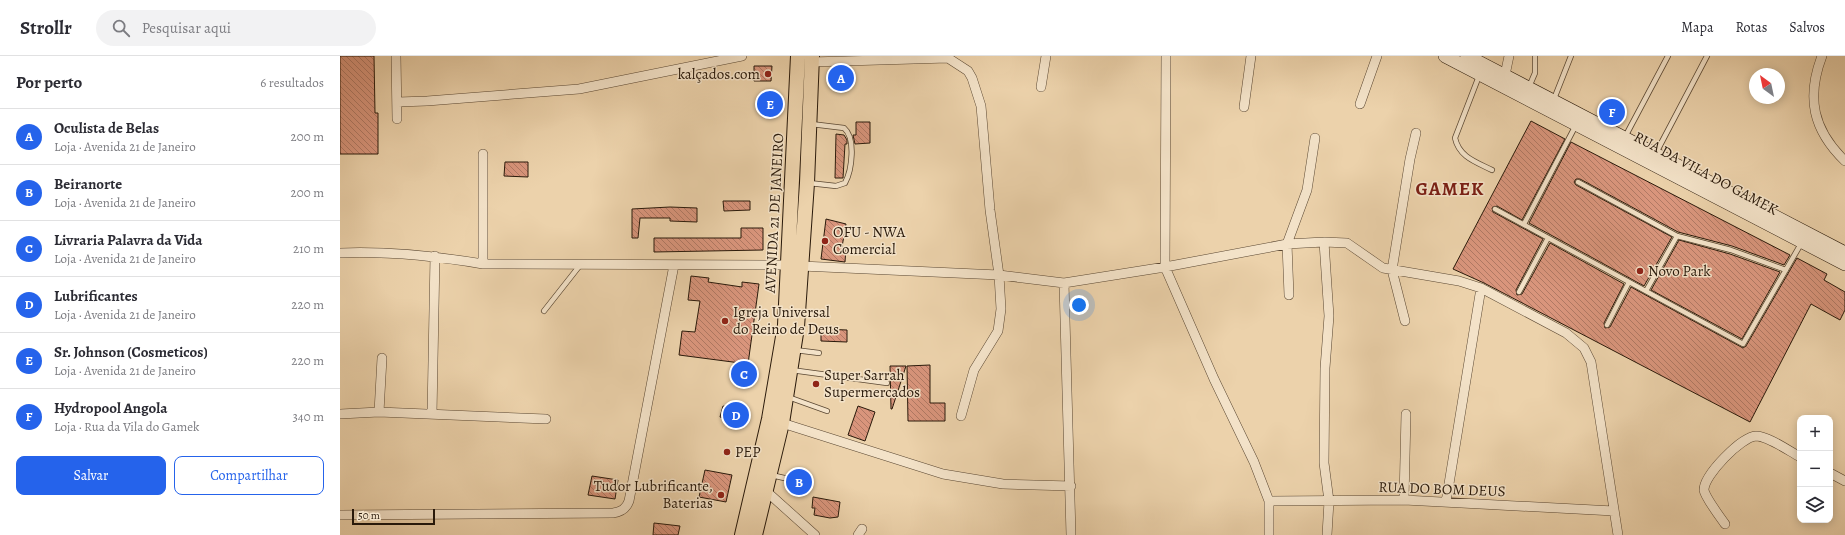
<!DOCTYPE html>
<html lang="pt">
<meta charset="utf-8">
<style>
:root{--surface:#fff;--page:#f2f2f3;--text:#2b2b33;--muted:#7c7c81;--line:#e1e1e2;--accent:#2563eb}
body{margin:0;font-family:Alegreya,serif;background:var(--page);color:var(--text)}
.controls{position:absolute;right:12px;bottom:12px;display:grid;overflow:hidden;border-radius:8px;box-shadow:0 2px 10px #0003}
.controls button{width:36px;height:36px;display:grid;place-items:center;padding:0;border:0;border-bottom:1px solid var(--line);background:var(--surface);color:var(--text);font:20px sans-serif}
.compass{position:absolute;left:1409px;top:12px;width:36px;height:36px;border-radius:50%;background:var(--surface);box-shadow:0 2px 10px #0003;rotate:327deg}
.scale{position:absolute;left:12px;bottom:10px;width:83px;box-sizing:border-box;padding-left:4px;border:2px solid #29190a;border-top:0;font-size:11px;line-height:14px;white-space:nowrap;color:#29190a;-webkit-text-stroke:3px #f3e2c8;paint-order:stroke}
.you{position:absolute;left:739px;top:249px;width:14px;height:14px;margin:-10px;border:3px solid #fff;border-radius:50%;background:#1a73e8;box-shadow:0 0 0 6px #1a73e833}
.badge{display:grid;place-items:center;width:26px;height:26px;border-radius:50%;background:var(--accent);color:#fff;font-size:13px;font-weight:700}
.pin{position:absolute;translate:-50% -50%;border:2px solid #fff;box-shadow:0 1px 4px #0006}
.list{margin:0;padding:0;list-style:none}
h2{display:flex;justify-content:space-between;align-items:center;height:52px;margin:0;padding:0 16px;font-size:17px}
h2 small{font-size:13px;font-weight:400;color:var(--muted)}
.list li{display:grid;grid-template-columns:26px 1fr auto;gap:12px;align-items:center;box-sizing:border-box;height:56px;padding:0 16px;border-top:1px solid var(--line)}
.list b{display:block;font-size:15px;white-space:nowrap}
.list p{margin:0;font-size:13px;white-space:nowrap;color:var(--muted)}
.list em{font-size:13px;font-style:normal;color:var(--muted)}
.actions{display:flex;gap:8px;padding:12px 16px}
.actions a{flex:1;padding:9px 0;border:1px solid var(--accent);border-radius:8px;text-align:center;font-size:14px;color:var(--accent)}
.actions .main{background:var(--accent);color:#fff}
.icon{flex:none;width:22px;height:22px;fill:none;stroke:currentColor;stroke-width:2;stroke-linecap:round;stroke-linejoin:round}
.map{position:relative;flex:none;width:1505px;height:479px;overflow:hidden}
header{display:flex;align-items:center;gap:24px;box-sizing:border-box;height:56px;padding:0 20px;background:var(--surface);border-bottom:1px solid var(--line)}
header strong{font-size:19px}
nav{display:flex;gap:22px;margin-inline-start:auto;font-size:14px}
.search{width:280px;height:36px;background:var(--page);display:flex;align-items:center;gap:10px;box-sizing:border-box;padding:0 14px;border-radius:22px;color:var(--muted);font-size:15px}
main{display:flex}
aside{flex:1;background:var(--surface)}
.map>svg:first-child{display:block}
</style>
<header>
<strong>Strollr</strong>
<div class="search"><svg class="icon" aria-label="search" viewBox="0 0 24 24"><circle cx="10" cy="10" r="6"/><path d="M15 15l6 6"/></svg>Pesquisar aqui</div>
<nav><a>Mapa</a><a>Rotas</a><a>Salvos</a></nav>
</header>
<main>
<aside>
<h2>Por perto<small>6 resultados</small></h2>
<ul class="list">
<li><span class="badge">A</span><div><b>Oculista de Belas</b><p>Loja · Avenida 21 de Janeiro</p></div><em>200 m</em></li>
<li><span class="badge">B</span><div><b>Beiranorte</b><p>Loja · Avenida 21 de Janeiro</p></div><em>200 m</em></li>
<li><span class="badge">C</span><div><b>Livraria Palavra da Vida</b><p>Loja · Avenida 21 de Janeiro</p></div><em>210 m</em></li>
<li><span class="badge">D</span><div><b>Lubrificantes</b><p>Loja · Avenida 21 de Janeiro</p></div><em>220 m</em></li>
<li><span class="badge">E</span><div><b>Sr. Johnson (Cosmeticos)</b><p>Loja · Avenida 21 de Janeiro</p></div><em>220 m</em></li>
<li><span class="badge">F</span><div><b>Hydropool Angola</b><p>Loja · Rua da Vila do Gamek</p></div><em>340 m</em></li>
</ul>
<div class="actions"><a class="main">Salvar</a><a>Compartilhar</a></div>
</aside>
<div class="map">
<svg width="1505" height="479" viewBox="0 0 1505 479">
<defs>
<pattern id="building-back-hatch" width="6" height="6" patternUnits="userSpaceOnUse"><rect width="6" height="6" fill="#d9957c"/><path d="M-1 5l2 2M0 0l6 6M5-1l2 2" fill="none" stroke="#b07964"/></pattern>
</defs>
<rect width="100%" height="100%" fill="#ecd2ab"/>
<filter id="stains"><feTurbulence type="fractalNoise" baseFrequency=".005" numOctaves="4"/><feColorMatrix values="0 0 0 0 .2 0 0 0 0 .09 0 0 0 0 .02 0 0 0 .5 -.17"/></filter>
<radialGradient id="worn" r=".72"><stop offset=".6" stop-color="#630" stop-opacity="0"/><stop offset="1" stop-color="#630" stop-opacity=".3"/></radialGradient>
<!-- building -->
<path fill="url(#building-back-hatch)" stroke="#29190a" d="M 0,0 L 34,0 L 35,57 L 38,57 L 38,98 L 0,98 Z
M 414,10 L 432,10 L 431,25 L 414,25 Z
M 1191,65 L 1225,83 L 1182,164 L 1157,150 L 1152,152 L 1153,156 L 1203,183 L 1176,234 L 1177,239 L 1182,238 L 1210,187 L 1284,228 L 1264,267 L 1265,272 L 1270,271 L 1291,231 L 1403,292 L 1406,290 L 1457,202 L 1487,218 L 1484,224 L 1505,236 L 1505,254 L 1500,264 L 1471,248 L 1410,366 L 1144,227 L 1113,213 Z
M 516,66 L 530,66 L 530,87 L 515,88 L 513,79 L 516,79 Z
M 496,78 L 504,79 L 507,84 L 507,88 L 505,88 L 503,122 L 495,122 Z
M 1231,86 L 1450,199 L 1444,209 L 1392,190 L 1338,176 L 1240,123 L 1236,123 L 1234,126 L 1236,129 L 1332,181 L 1304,230 L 1189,167 Z
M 165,106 L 188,106 L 188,121 L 164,120 Z
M 383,145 L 410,145 L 410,154 L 384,155 Z
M 330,151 L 357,152 L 357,166 L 330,165 L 330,162 L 300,162 L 298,182 L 292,182 L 292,153 Z
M 486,163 L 506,168 L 502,191 L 506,192 L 505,206 L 481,203 Z
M 401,172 L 423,172 L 423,194 L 314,196 L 314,182 L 401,182 Z
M 1339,184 L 1390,198 L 1440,216 L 1402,283 L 1311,234 Z
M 351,220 L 369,222 L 368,226 L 402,231 L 402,226 L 419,228 L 408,308 L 339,299 L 342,275 L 355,276 L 360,245 L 348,244 Z
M 481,273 L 507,274 L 507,286 L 481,285 Z
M 590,309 L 590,347 L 605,347 L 605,365 L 568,365 L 567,310 Z
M 550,310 L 566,310 L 552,353 L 551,353 Z
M 383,350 L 399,353 L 396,365 L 380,361 Z
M 518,350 L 535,356 L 525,385 L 508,379 Z
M 365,414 L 392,419 L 386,446 L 359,441 Z
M 452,416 L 468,419 L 465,436 L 449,432 L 450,427 L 454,427 L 457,424 L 455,421 L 452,420 Z
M 252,420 L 278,424 L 275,443 L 248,439 Z
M 473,441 L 500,446 L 498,461 L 490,462 L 474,459 L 475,452 L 472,452 Z
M 314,467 L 340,470 L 338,479 L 313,479 Z"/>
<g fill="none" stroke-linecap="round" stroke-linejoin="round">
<defs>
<path id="lane" d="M 1139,20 L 1115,82 C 1119,101 1136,106 1152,114
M 1189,31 L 1195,17 L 1195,0
M 1214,43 L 1231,0
M 1285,81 L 1328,0
M 1316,97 L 1367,0
M 1238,126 L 1337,180 L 1306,235
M 469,127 L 496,130 L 505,127 C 512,114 516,82 504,72 L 471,68
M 1155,153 L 1403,288 L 1462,186
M 1184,168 L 1236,69
M 1337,180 L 1391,194 L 1446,214
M 1179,236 L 1208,182
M 204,255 L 241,208
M 1267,269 L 1289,226
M 455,294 L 479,297
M 451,314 L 547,327
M 448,341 L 487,355
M 431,419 L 453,424"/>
<path id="street" d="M 56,0 L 57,63
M 826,0 L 825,211 L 874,323 L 914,406 L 929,445 L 929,479
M 1482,0 C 1466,42 1473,74 1505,105
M 471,6 L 608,2 L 628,15 L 632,22 L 641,50 L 650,154 L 659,219 L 661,253 L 658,275 L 634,314 L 621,360
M 1165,19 L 1169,0
M 701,31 L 706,0
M 58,46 L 87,45 L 239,33 L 402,0
M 1020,48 L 1037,0
M 904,51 L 911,0
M 143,98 L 143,208
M 984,186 L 989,260 L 985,312 L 984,407 L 989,445 L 987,479
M 0,197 C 49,195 95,200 143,208 L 449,209
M 461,210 L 659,219 L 724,227 L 825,211 L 947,188 L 984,186 L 1007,187 L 1043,212 L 1119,225 L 1141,232 L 1226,277 L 1244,292 L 1251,306 L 1278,479
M 724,227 L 731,479
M 949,239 L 947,188 L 967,134 L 975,82
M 1065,265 L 1052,214 L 1070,103 L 1076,77
M 39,356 L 42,302
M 0,358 L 39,356 L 206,363
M 92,358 L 95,200
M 442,367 L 603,418 L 663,428 L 731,430
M 1490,417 L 1505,425
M 426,435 L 475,479
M 1064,444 L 1066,358
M 929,445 L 1064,444 L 1274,455
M 1106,446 L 1141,232
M 0,459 L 273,457 C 281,456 286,453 289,445 L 334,209
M 1385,468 C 1380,461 1365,441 1364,434 C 1364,419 1401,381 1416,380 C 1428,380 1449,395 1460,401
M 518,479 L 522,473"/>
<path id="secondary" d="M 1105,0 L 1505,208
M 1127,0 L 1505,197"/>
<path id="primary" d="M 402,479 L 429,363 L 445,269 L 458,0
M 415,479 L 442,367 L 457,271 L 467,127 L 472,0"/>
</defs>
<!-- lane casing -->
<use href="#lane" stroke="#5a4732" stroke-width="6"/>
<!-- street casing -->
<use href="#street" stroke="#5a4732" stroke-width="10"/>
<!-- secondary casing -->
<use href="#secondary" stroke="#29190a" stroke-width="14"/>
<!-- primary casing -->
<use href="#primary" stroke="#29190a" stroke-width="16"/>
<!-- lane -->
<use href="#lane" stroke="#f3e2c8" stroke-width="4.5"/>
<!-- street -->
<use href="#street" stroke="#f3e2c8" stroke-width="9"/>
<!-- secondary -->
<use href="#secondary" stroke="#f3e2c8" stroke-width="13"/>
<!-- primary -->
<use href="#primary" stroke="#ecd2ab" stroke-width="14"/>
</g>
<!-- markers -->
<g fill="#8f2418" stroke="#f3e2c8" stroke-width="1.5">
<circle cx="428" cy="18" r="4"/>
<circle cx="485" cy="185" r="4"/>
<circle cx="1300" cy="215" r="4"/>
<circle cx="385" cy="265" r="4"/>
<circle cx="476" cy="328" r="4"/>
<circle cx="387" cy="396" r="4"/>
<circle cx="381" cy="439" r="4"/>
</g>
<g text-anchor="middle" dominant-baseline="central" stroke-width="3" stroke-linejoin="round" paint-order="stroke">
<!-- poi labels -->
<g font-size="15" fill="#29190a" stroke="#f3e2c8" text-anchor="start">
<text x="420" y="18" text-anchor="end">kalçados.com</text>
<text x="493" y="176">OFU - NWA<tspan x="493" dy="17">Comercial</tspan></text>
<text x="1308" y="215">Novo Park</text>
<text x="393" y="256">Igreja Universal<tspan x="393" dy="17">do Reino de Deus</tspan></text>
<text x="484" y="319">Super Sarrah<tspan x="484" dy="17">Supermercados</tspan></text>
<text x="395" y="396">PEP</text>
<text x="373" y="430" text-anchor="end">Tudor Lubrificante,<tspan x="373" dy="17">Baterias</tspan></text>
</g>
<!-- street labels -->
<g font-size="15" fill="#29190a" stroke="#f3e2c8">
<text transform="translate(1366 117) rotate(28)">RUA DA VILA DO GAMEK</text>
<text transform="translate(434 157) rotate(-87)">AVENIDA 21 DE JANEIRO</text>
<text transform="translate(1102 433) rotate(2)">RUA DO BOM DEUS</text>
</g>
<!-- district labels -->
<g font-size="19" font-weight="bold" letter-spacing="1" fill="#7a1f14" stroke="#f3e2c8">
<text x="1110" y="133">GAMEK</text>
</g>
</g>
<rect width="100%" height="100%" filter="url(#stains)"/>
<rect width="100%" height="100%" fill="url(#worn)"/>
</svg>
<div class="controls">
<button>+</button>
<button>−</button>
<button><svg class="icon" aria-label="layers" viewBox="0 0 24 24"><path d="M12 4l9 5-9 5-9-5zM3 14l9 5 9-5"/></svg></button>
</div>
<svg class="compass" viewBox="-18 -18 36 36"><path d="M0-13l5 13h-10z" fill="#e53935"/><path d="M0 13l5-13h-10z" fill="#7c7c81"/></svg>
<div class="scale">50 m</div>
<div class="you"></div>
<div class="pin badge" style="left:501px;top:22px">A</div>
<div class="pin badge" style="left:459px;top:426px">B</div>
<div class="pin badge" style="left:404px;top:318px">C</div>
<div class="pin badge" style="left:396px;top:359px">D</div>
<div class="pin badge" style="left:430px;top:48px">E</div>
<div class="pin badge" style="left:1272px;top:56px">F</div>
</div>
</main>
